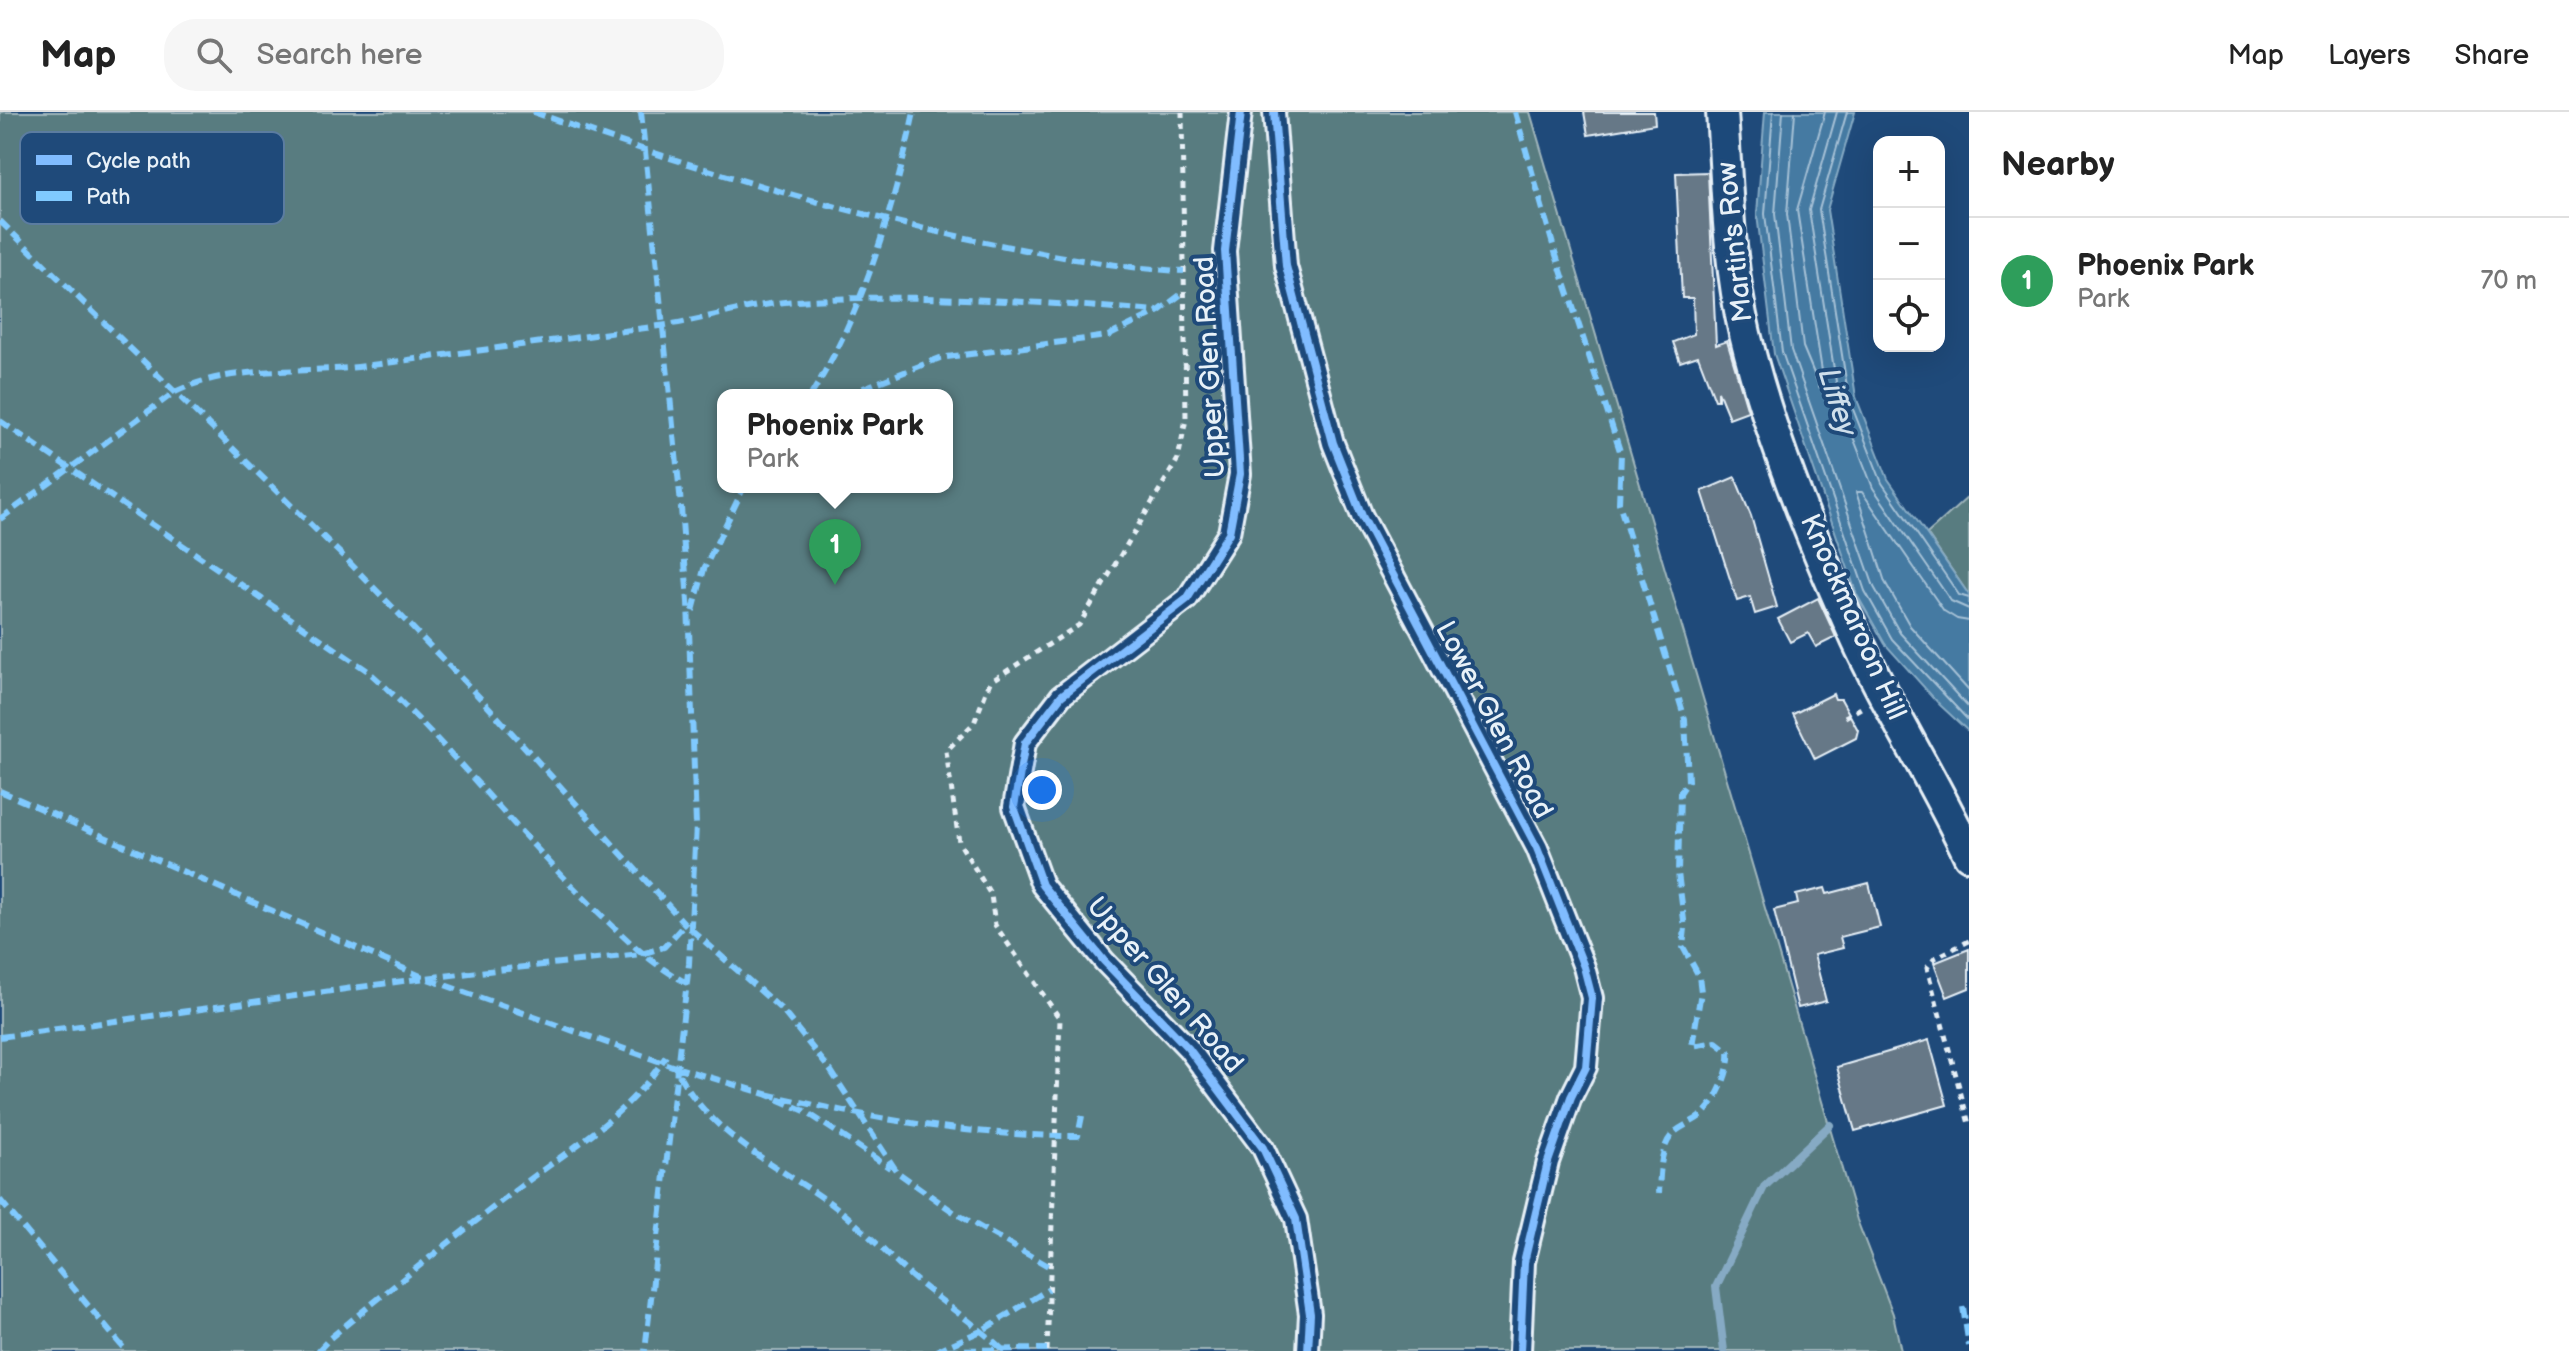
<!DOCTYPE html>
<meta charset="utf-8">
<style>
:root{--surface:#fff;--page:#f6f6f6;--text:#222;--muted:#767676;--line:#e0e0e0;--accent:#111827}
body{margin:0;font-family:"Balsamiq Sans",sans-serif;background:var(--page);color:var(--text)}
.controls{position:absolute;right:24px;top:24px;display:grid;overflow:hidden;border-radius:16px;box-shadow:0 8px 32px #0002}
.controls button{width:72px;height:72px;display:grid;place-items:center;padding:0;border:0;border-bottom:2px solid var(--line);background:var(--surface);color:var(--text);font:40px sans-serif}
.you{position:absolute;left:1042px;top:678px;width:28px;height:28px;margin:-20px;border:6px solid #fff;border-radius:50%;background:#1a73e8;box-shadow:0 0 0 12px #1a73e833}
.badge{display:grid;place-items:center;width:52px;height:52px;border-radius:50%;background:var(--accent);color:#fff;font-size:26px;font-weight:700}
.pin{position:absolute;translate:-50% -66px;filter:drop-shadow(0 2px 4px #0008)}
.pin::after{content:'';position:absolute;top:42px;width:28px;height:24px;background:inherit;clip-path:polygon(0 0,100% 0,50% 100%)}
.popup{position:absolute;left:717px;top:277px;width:236px;height:104px;box-sizing:border-box;display:grid;place-content:center;border-radius:16px;background:var(--surface);filter:drop-shadow(0 2px 6px #0005);font-size:26px;white-space:nowrap;color:var(--muted)}
.popup b{font-size:30px;color:var(--text)}
.popup::after{content:'';position:absolute;left:50%;top:100%;margin-left:-16px;border:16px solid transparent;border-top-color:var(--surface)}
.list{margin:0;padding:0;list-style:none}
h2{display:flex;justify-content:space-between;align-items:center;height:104px;margin:0;padding:0 32px;font-size:34px}
h2 small{font-size:26px;font-weight:400;color:var(--muted)}
.list li{display:grid;grid-template-columns:52px 1fr auto;gap:24px;align-items:center;box-sizing:border-box;height:128px;padding:0 32px;border-top:2px solid var(--line)}
.list b{display:block;font-size:30px;white-space:nowrap}
.list p{margin:0;font-size:26px;white-space:nowrap;color:var(--muted)}
.list em{font-size:26px;font-style:normal;color:var(--muted)}
.icon{flex:none;width:44px;height:44px;fill:none;stroke:currentColor;stroke-width:2;stroke-linecap:round;stroke-linejoin:round}
.map{position:relative;flex:none;width:1969px;height:1239px;overflow:hidden}
header{display:flex;align-items:center;gap:48px;box-sizing:border-box;height:112px;padding:0 40px;background:var(--surface);border-bottom:2px solid var(--line)}
header strong{font-size:38px}
nav{display:flex;gap:44px;margin-inline-start:auto;font-size:28px}
.search{width:560px;height:72px;background:var(--page);display:flex;align-items:center;gap:20px;box-sizing:border-box;padding:0 28px;border-radius:32px;color:var(--muted);font-size:30px}
main{display:flex}
aside{flex:1;background:var(--surface)}
.map>svg:first-child{display:block}
</style>
<header>
<strong>Map</strong>
<div class="search"><svg class="icon" aria-label="search" viewBox="0 0 24 24"><circle cx="10" cy="10" r="6"/><path d="M15 15l6 6"/></svg>Search here</div>
<nav><a>Map</a><a>Layers</a><a>Share</a></nav>
</header>
<main>
<div class="map">
<svg width="1969" height="1239" viewBox="0 0 1969 1239">
<rect width="100%" height="100%" fill="#1f4a7a"/>
<filter id="ink" filterUnits="userSpaceOnUse"><feTurbulence type="fractalNoise" baseFrequency=".0125" numOctaves="2"/><feDisplacementMap in="SourceGraphic" scale="16" xChannelSelector="R" yChannelSelector="G"/><feConvolveMatrix kernelMatrix="1 2 1 2 8 2 1 2 1" color-interpolation-filters="sRGB"/></filter>
<g filter="url(#ink)">
<!-- green -->
<path fill="#597c80" stroke="#a0b6bc" stroke-width="2" fill-rule="evenodd" d="M 0,0 L 1530,0 L 1857,1108 L 1893,1202 L 1901,1239 L 0,1239 ZM 723,283 L 947,283 L 947,375 L 723,375 Z
M 1969,384 L 1969,483 L 1927,422 Z"/>
<!-- water -->
<path fill="#447aa2" stroke="#86aac4" stroke-width="2" d="M 1765,0 L 1855,0 L 1827,98 L 1856,285 L 1888,367 L 1969,483 L 1969,620 L 1940,593 L 1885,532 L 1857,483 L 1774,242 L 1757,102 Z"/>
<g fill="none" stroke-linecap="round" stroke-linejoin="round">
<!-- shore -->
<path stroke="#a6c1d6" stroke-width="2" d="M 1773,0 L 1765,102 L 1782,240 L 1865,479 L 1892,527 L 1969,609
M 1783,0 L 1775,102 L 1791,238 L 1874,475 L 1900,521 L 1969,596
M 1795,0 L 1787,102 L 1803,235 L 1820,276 L 1824,272 L 1797,98 L 1825,0
M 1837,0 L 1809,98 L 1839,289 L 1873,376 L 1951,489 L 1969,497
M 1847,0 L 1819,98 L 1849,287 L 1882,371 L 1959,483 L 1969,486
M 1969,509 L 1957,507 L 1944,499 L 1862,380 L 1856,380 L 1885,470 L 1910,514 L 1969,579"/>
<!-- stream -->
<path stroke="#86aac4" stroke-width="8" d="M 1724,1239 L 1716,1175 L 1764,1075 L 1830,1013"/>
</g>
<!-- building -->
<path fill="#667887" stroke="#e8f1f8" stroke-width="2" d="M 1584,0 L 1654,0 L 1655,12 L 1588,23 Z
M 1708,60 L 1716,233 L 1727,229 L 1748,299 L 1729,306 L 1718,279 L 1718,288 L 1715,288 L 1698,244 L 1680,250 L 1673,230 L 1694,222 L 1693,186 L 1682,186 L 1676,61 Z
M 1735,365 L 1751,404 L 1777,495 L 1755,502 L 1750,485 L 1737,489 L 1702,379 Z
M 1818,486 L 1836,525 L 1816,535 L 1808,521 L 1790,530 L 1778,507 Z
M 1833,582 L 1835,587 L 1841,587 L 1858,618 L 1856,626 L 1815,647 L 1793,602 Z
M 1869,771 L 1880,815 L 1840,825 L 1843,836 L 1814,843 L 1826,889 L 1798,896 L 1774,798 L 1798,792 L 1796,783 L 1825,776 L 1827,782 Z
M 1969,837 L 1969,876 L 1947,885 L 1934,851 Z
M 1929,928 L 1947,993 L 1855,1019 L 1837,955 Z"/>
<g fill="none" stroke-linecap="round" stroke-linejoin="round">
<defs>
<path id="street" d="M 1241,0 L 1225,139 L 1240,362 L 1229,421 L 1187,487 L 1061,584 L 1025,631 L 1014,695 L 1042,773 L 1104,849 L 1188,936 L 1263,1036 L 1296,1107 L 1310,1202 L 1308,1239
M 1274,0 L 1286,154 L 1333,331 L 1362,404 L 1537,736 L 1584,855 L 1592,886 L 1586,955 L 1571,985 L 1548,1050 L 1524,1150 L 1520,1239"/>
<path id="secondary" d="M 1722,0 C 1727,74 1728,150 1745,222 C 1769,324 1814,433 1857,528 C 1891,602 1935,670 1969,743"/>
</defs>
<!-- street casing -->
<use href="#street" stroke="#e8f1f8" stroke-width="26"/>
<!-- secondary casing -->
<use href="#secondary" stroke="#e8f1f8" stroke-width="36"/>
<!-- path -->
<path stroke="#e8f1f8" stroke-width="5" stroke-dasharray="6 6" stroke-linecap="butt" d="M 1845,605 L 1861,596
M 1969,829 L 1935,846 L 1927,856 L 1969,1012
M 1047,1239 L 1060,907 L 995,813 L 991,783 L 959,730 L 946,639 L 974,611 L 990,570 L 1079,513 L 1178,347 L 1186,307 L 1182,0"/>
<!-- street -->
<use href="#street" stroke="#1f4a7a" stroke-width="20"/>
<!-- secondary -->
<use href="#secondary" stroke="#1f4a7a" stroke-width="30"/>
<!-- quiet -->
<path stroke="#80caff" stroke-width="6" stroke-dasharray="12 6" stroke-linecap="butt" d="M 533,0 C 678,51 824,96 975,128 C 1045,142 1113,156 1184,159
M 641,0 L 680,382 L 688,490 L 696,713 L 689,852 L 645,1239
M 1515,0 L 1555,140 L 1621,342 L 1619,391 L 1685,607 L 1688,669 L 1680,681 L 1678,761 L 1685,816 L 1683,835 L 1699,864 L 1701,880 L 1692,934 L 1716,930 L 1729,940 C 1731,957 1717,989 1704,1001 C 1695,1010 1681,1013 1673,1022 C 1660,1035 1660,1063 1659,1081
M 0,109 L 348,449 L 483,589 L 685,812 L 781,897 L 831,959 L 897,1060 L 955,1101 L 1050,1155
M 811,283 C 863,201 894,95 914,0
M 846,283 L 940,246 L 1108,224 L 1159,199 L 1184,180
M 0,309 L 368,559 C 447,630 512,715 588,790 C 619,820 648,851 687,871
M 0,407 L 175,280 C 234,251 302,263 365,254 C 463,240 562,228 659,214 C 705,208 750,192 796,189 C 918,180 1038,191 1159,199
M 693,499 L 704,457 L 744,375
M 0,679 L 425,866 L 675,955 C 709,1024 773,1050 833,1093 C 864,1116 889,1146 919,1171 C 947,1194 977,1213 1004,1239
M 0,925 L 425,866 L 641,842 L 664,835 L 685,812
M 675,955 L 766,982 L 805,999 L 890,1056
M 766,982 C 872,1007 969,1024 1078,1024 L 1083,999
M 0,1088 L 126,1239
M 1963,1195 L 1969,1234
M 947,1238 L 1047,1237
M 318,1239 L 330,1226 C 391,1176 454,1126 517,1077 C 571,1036 629,1003 666,944
M 936,1239 L 983,1218 L 1049,1177"/>
<defs>
<path id="cycleway" d="M 1241,0 L 1225,139 L 1240,362 L 1229,421 L 1187,487 L 1061,584 L 1025,631 L 1014,695 L 1042,773 L 1104,849 L 1188,936 L 1263,1036 L 1296,1107 L 1310,1202 L 1308,1239
M 1274,0 L 1286,154 L 1333,331 L 1362,404 L 1537,736 L 1584,855 L 1592,886 L 1586,955 L 1571,985 L 1548,1050 L 1524,1150 L 1520,1239"/>
</defs>
<!-- cycleway casing -->
<use href="#cycleway" stroke="#1f4a7a" stroke-width="13"/>
<!-- cycleway -->
<use href="#cycleway" stroke="#80bcff" stroke-width="8"/>
</g>
</g>
<g text-anchor="middle" dominant-baseline="central" stroke-width="8" stroke-linejoin="round" paint-order="stroke">
<!-- street labels -->
<g font-size="28" fill="#e8f1f8" stroke="#1f4a7a">
<text transform="translate(1735 130) rotate(-96)">Martin's Row</text>
<text transform="translate(1210 255) rotate(-93)">Upper Glen Road</text>
<text transform="translate(1853 505) rotate(66)">Knockmaroon Hill</text>
<text transform="translate(1494 608) rotate(62)">Lower Glen Road</text>
<text transform="translate(1165 873) rotate(49)">Upper Glen Road</text>
</g>
<!-- water labels -->
<g font-size="30" font-style="italic" fill="#cfdfeb" stroke="#1f4a7a">
<text transform="translate(1837 290) rotate(73)">Liffey</text>
</g>
</g>
<!-- legend -->
<rect x="20" y="20" width="264" height="92" rx="12" fill="#1f4a7a" stroke="#5b7ca0" stroke-width="2"/>
<rect x="36" y="43" width="36" height="10" fill="#80bcff"/>
<rect x="36" y="79" width="36" height="10" fill="#80caff"/>
<g font-size="22" fill="#e8f1f8">
<text x="86" y="56">Cycle path</text>
<text x="86" y="92">Path</text>
</g>
</svg>
<div class="controls">
<button>+</button>
<button>−</button>
<button><svg class="icon" aria-label="locate" viewBox="0 0 24 24"><circle cx="12" cy="12" r="6"/><path d="M12 2v4M12 18v4M2 12h4M18 12h4"/></svg></button>
</div>
<div class="you"></div>
<div class="pin badge" style="left:835px;top:473px;background:#2e9e5b">1</div>
<div class="popup"><b>Phoenix Park</b>Park</div>
</div>
<aside>
<h2>Nearby<small></small></h2>
<ul class="list">
<li><span class="badge" style="background:#2e9e5b">1</span><div><b>Phoenix Park</b><p>Park</p></div><em>70 m</em></li>
</ul>
</aside>
</main>
